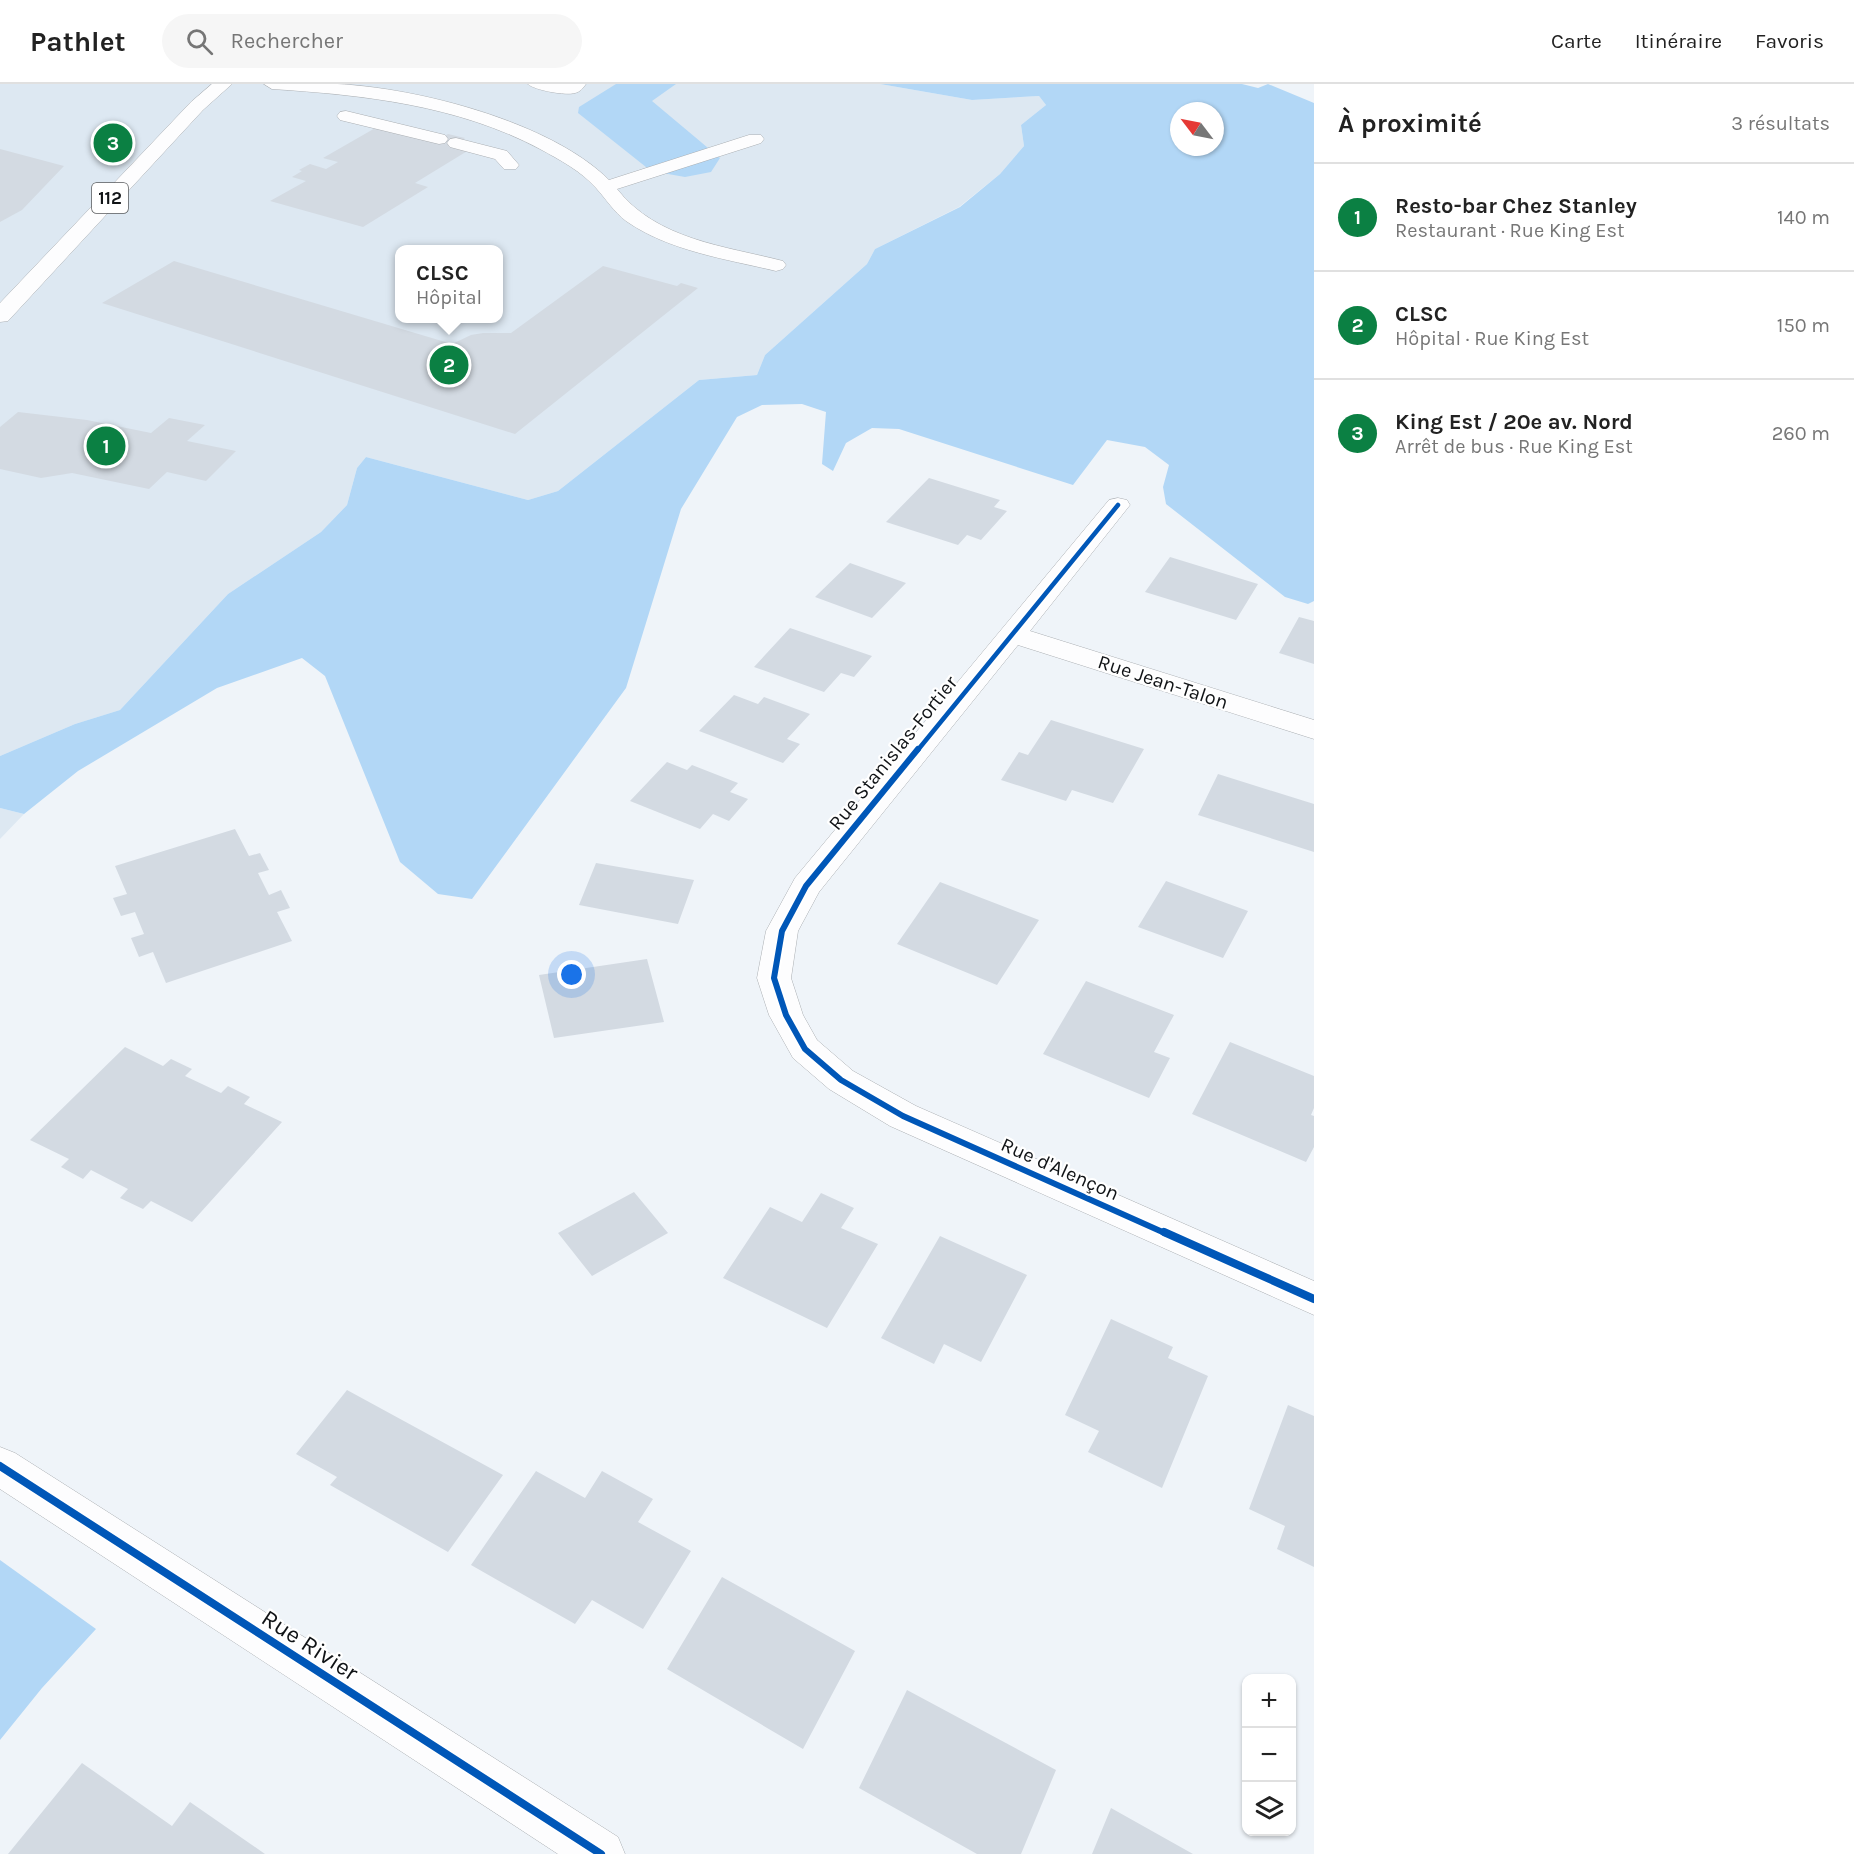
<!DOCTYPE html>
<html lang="fr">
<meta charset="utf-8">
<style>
:root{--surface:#fff;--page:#f6f6f6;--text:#222;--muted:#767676;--line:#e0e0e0;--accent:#0b8043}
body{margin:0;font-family:Karla,sans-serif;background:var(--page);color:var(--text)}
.controls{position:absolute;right:18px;bottom:18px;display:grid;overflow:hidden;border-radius:12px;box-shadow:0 2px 4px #0004}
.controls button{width:54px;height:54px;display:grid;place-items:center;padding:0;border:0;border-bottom:2px solid var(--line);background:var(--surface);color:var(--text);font:30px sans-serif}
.compass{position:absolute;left:1170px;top:18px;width:54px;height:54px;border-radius:50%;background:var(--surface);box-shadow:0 2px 4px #0004;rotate:302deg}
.you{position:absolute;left:572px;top:891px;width:21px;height:21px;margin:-15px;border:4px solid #fff;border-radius:50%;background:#1a73e8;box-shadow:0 0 0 9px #1a73e833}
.badge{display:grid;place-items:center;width:39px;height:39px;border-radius:50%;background:var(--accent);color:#fff;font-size:20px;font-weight:700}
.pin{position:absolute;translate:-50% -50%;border:3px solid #fff;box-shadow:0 2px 6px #0006}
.popup{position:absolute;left:395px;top:161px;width:108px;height:78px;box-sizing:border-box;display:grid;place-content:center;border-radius:12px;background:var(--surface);filter:drop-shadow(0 2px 4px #0005);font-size:20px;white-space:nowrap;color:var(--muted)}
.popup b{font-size:22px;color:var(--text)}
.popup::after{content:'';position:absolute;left:50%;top:100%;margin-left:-12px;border:12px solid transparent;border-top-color:var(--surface)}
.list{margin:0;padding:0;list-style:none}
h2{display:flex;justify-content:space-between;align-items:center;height:78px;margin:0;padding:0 24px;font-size:26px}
h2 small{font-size:20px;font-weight:400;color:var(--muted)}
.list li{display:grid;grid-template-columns:39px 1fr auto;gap:18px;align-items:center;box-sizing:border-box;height:108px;padding:0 24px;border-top:2px solid var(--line)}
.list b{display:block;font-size:22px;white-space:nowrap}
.list p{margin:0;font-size:20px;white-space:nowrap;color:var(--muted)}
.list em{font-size:20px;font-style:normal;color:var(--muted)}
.icon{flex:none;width:33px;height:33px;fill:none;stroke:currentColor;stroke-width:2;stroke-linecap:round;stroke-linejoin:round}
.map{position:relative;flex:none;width:1314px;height:1770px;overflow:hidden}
header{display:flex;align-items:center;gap:36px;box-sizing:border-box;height:84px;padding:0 30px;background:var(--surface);border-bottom:2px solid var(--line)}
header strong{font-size:28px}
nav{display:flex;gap:33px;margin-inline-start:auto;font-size:21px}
.search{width:420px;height:54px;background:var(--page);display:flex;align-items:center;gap:15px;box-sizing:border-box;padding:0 21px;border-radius:33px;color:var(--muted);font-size:22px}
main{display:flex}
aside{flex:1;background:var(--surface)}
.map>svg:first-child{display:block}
</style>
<header>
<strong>Pathlet</strong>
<div class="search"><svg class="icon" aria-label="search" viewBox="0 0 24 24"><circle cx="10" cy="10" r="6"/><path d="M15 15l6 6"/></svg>Rechercher</div>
<nav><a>Carte</a><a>Itinéraire</a><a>Favoris</a></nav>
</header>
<main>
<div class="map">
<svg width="1314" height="1770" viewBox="0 0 1314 1770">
<rect width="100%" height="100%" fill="#eff4f9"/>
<!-- built -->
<path fill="#dde8f2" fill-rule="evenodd" d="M 0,0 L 880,0 L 972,16 L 1039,12 L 1046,21 L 1021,41 L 1024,62 L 1000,90 L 959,123 L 875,165 L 867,180 L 765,271 L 757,291 L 699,296 L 558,407 L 528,416 L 366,373 L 357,384 L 347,421 L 321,448 L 228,510 L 120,626 L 75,640 L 0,672 ZM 400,166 L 498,166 L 498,234 L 400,234 Z
M 0,724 L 24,730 L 0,755 Z"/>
<!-- forest -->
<path fill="#b2d7f6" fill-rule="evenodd" d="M 616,0 L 676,0 L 652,17 L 720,74 L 711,88 L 685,93 L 651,87 L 578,29 L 579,23 Z
M 880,0 L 1242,0 L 1258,4 L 1268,0 L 1314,19 L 1314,517 L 1308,520 L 1285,513 L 1166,420 L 1163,403 L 1169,381 L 1145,363 L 1107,356 L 1073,401 L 899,345 L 872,344 L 846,359 L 833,387 L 822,380 L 826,328 L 802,320 L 762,321 L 737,333 L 681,425 L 626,604 L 472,815 L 438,810 L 400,778 L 325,592 L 302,574 L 217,604 L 78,687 L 24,730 L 0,724 L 0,672 L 75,640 L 120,626 L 228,510 L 321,448 L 347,421 L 357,384 L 366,373 L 528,416 L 558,407 L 699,296 L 757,291 L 765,271 L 867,180 L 875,165 L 960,123 L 1000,90 L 1024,62 L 1021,41 L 1046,21 L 1039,12 L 972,16 ZM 1179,27 L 1215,27 L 1215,63 L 1179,63 Z
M 0,1476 L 96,1545 L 42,1604 L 0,1656 Z"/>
<!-- building -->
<path fill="#d3dae2" d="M 377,43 L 435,58 L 448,50 L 465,54 L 451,62 L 469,66 L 415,99 L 428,103 L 363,143 L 270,117 L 306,97 L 292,93 L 302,87 L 299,86 L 310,80 L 326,85 L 338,78 L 323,74 Z
M 0,65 L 64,82 L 22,126 L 0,138 Z
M 174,177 L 452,260 L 471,251 L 483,249 L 511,249 L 603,182 L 677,202 L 681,199 L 698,204 L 515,350 L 102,219 Z
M 18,328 L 87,336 L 151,349 L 169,334 L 205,341 L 187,357 L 236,367 L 206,397 L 167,388 L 149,405 L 72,389 L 41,394 L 0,385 L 0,343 Z
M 929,394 L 1000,416 L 994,423 L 1007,427 L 981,456 L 967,451 L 958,461 L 886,438 Z
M 1170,473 L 1258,500 L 1236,536 L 1145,508 Z
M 850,479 L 906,499 L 872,534 L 815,513 Z
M 1299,533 L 1314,537 L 1314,580 L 1279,569 Z
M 790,544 L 872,572 L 854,593 L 841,589 L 824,608 L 754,583 Z
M 734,611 L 758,620 L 764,613 L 810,630 L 787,655 L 800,660 L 783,679 L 699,647 Z
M 1051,636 L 1144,665 L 1113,719 L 1072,706 L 1066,717 L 1001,696 L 1019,668 L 1028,671 Z
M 667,678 L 687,686 L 692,681 L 738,699 L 730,708 L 748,715 L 729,737 L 713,730 L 700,745 L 630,717 Z
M 1218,690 L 1314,720 L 1314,768 L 1198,731 Z
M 235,745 L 249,772 L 260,769 L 269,786 L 258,789 L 269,811 L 281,806 L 290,824 L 277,828 L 292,857 L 166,899 L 153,868 L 139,873 L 131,854 L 144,850 L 135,828 L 121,832 L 113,814 L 127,810 L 115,782 Z
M 596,779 L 694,796 L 678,840 L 579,821 Z
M 1166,797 L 1248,827 L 1223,874 L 1138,843 Z
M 940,798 L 1039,836 L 997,901 L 897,860 Z
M 647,875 L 664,938 L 554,954 L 539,891 Z
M 1086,897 L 1174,931 L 1154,968 L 1170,974 L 1149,1014 L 1043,970 Z
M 1230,958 L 1314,992 L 1314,1024 L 1311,1031 L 1314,1032 L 1314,1063 L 1306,1078 L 1192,1030 Z
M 125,963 L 163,982 L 171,975 L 192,985 L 185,992 L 221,1009 L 228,1002 L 250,1013 L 244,1020 L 282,1038 L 192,1138 L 151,1117 L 143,1125 L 120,1114 L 128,1105 L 91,1086 L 83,1095 L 61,1083 L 69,1075 L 30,1056 Z
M 634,1108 L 668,1149 L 592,1192 L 558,1149 Z
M 821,1109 L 854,1124 L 841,1144 L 878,1160 L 827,1244 L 723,1194 L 770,1123 L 802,1138 Z
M 940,1152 L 1027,1191 L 981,1278 L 944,1260 L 934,1280 L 881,1254 Z
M 1111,1235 L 1173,1263 L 1168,1274 L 1208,1292 L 1162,1404 L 1088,1368 L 1099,1347 L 1065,1331 Z
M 347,1306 L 503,1391 L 448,1468 L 330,1401 L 337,1393 L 296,1370 Z
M 1288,1321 L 1314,1332 L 1314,1483 L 1277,1465 L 1285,1442 L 1249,1425 Z
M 536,1387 L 585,1414 L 602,1387 L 653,1415 L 638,1438 L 691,1467 L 643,1545 L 592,1516 L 575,1540 L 471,1481 Z
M 722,1493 L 855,1567 L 803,1665 L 667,1585 Z
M 907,1606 L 1056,1686 L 1021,1770 L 977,1770 L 859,1704 Z
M 82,1679 L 172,1742 L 190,1718 L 265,1770 L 8,1770 Z
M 1111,1724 L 1193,1770 L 1092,1770 Z"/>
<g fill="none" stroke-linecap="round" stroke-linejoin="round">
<defs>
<path id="lane" d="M 264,0 C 288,0 313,0 337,0 C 418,4 551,38 609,96 L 749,51 L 761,51 L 764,55 L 761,59 L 617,105 C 657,156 725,162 783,177 L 786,181 L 783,185 L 776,187 C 726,175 669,167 626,137 C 614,128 606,115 596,104 C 581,87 560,76 540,65 C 457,21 364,11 272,5 Z
M 528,0 L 586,0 C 583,4 580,8 575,9 C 567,12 533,6 528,0 Z
M 346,27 L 445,51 L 448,55 L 445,59 L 439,60 L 340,36 L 337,32 L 340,28 Z
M 456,54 L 507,67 L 519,81 L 516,85 L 504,85 L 495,75 L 450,63 L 447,59 L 450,55 Z"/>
<path id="street" d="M 1118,414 L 1127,416 L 1130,421 L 1030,547 L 1314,636 L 1314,655 L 1018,561 L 819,808 L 798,847 L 791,894 L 803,931 L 817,956 L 853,987 L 916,1022 L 1314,1197 L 1314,1231 L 890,1042 L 829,1005 L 793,974 L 769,931 L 757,894 L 766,847 L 795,794 L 1109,416 Z
M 0,1363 L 15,1369 L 618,1753 L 625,1770 L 558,1770 L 0,1405 Z"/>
<path id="primary" d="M 212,0 L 232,0 L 203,26 L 8,237 L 0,238 L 0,219 L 191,18 Z"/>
</defs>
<!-- lane casing -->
<use href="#lane" stroke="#abafb3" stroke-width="1"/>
<!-- street casing -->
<use href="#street" stroke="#abafb3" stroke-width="1"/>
<!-- primary casing -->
<use href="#primary" stroke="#abafb3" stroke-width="1"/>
<!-- lane -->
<use href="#lane" fill="#fdfdfe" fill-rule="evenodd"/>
<!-- street -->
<use href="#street" fill="#fdfdfe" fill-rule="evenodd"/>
<!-- primary -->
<use href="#primary" fill="#fdfdfe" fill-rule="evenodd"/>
<defs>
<path id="cycleway-far2" d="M 917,667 L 1118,421"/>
<path id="cycleway-far1" d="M 918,665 L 806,802 L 782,847 L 774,894 L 786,931 L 805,965 L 841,996 L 903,1032 L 1167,1150"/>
<path id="cycleway" d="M 1164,1148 L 1314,1215
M 0,1382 L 601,1770"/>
</defs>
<!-- cycleway-far2 casing -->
<use href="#cycleway-far2" stroke="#fff" stroke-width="8"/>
<!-- cycleway-far1 casing -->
<use href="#cycleway-far1" stroke="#fff" stroke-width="10"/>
<!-- cycleway casing -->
<use href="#cycleway" stroke="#fff" stroke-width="11"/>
<!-- cycleway-far2 -->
<use href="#cycleway-far2" stroke="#0057b8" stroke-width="4.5"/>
<!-- cycleway-far1 -->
<use href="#cycleway-far1" stroke="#0057b8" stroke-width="6"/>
<!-- cycleway -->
<use href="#cycleway" stroke="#0057b8" stroke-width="8"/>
</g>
<g text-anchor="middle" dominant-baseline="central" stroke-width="4.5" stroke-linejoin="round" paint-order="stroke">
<!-- shield labels -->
<rect fill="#fff" stroke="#585a5c" stroke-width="1.5" x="92" y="99" width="36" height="30" rx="4.5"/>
<g font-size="18" font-weight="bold" fill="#101316">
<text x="110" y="114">112</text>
</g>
<!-- street labels -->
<g font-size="20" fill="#101316" stroke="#fff">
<text transform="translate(1163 598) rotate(18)">Rue Jean-Talon</text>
<text transform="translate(893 669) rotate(-51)">Rue Stanislas-Fortier</text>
<text transform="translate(1060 1085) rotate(24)">Rue d'Alençon</text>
</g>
<!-- near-street labels -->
<g font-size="24" fill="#101316" stroke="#fff">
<text transform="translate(310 1561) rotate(33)">Rue Rivier</text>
</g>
</g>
</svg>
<div class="controls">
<button>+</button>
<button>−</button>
<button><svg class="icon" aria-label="layers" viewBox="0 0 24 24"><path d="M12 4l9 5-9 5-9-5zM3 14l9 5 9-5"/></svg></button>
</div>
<svg class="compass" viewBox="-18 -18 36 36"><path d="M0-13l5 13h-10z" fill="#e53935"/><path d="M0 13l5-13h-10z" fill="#767676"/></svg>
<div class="you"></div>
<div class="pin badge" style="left:106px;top:362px">1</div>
<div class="pin badge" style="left:449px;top:281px">2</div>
<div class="popup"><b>CLSC</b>Hôpital</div>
<div class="pin badge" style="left:113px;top:59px">3</div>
</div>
<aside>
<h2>À proximité<small>3 résultats</small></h2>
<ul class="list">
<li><span class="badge">1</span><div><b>Resto-bar Chez Stanley</b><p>Restaurant · Rue King Est</p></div><em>140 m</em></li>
<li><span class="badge">2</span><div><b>CLSC</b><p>Hôpital · Rue King Est</p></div><em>150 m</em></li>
<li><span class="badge">3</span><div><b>King Est / 20e av. Nord</b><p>Arrêt de bus · Rue King Est</p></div><em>260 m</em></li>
</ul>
</aside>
</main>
